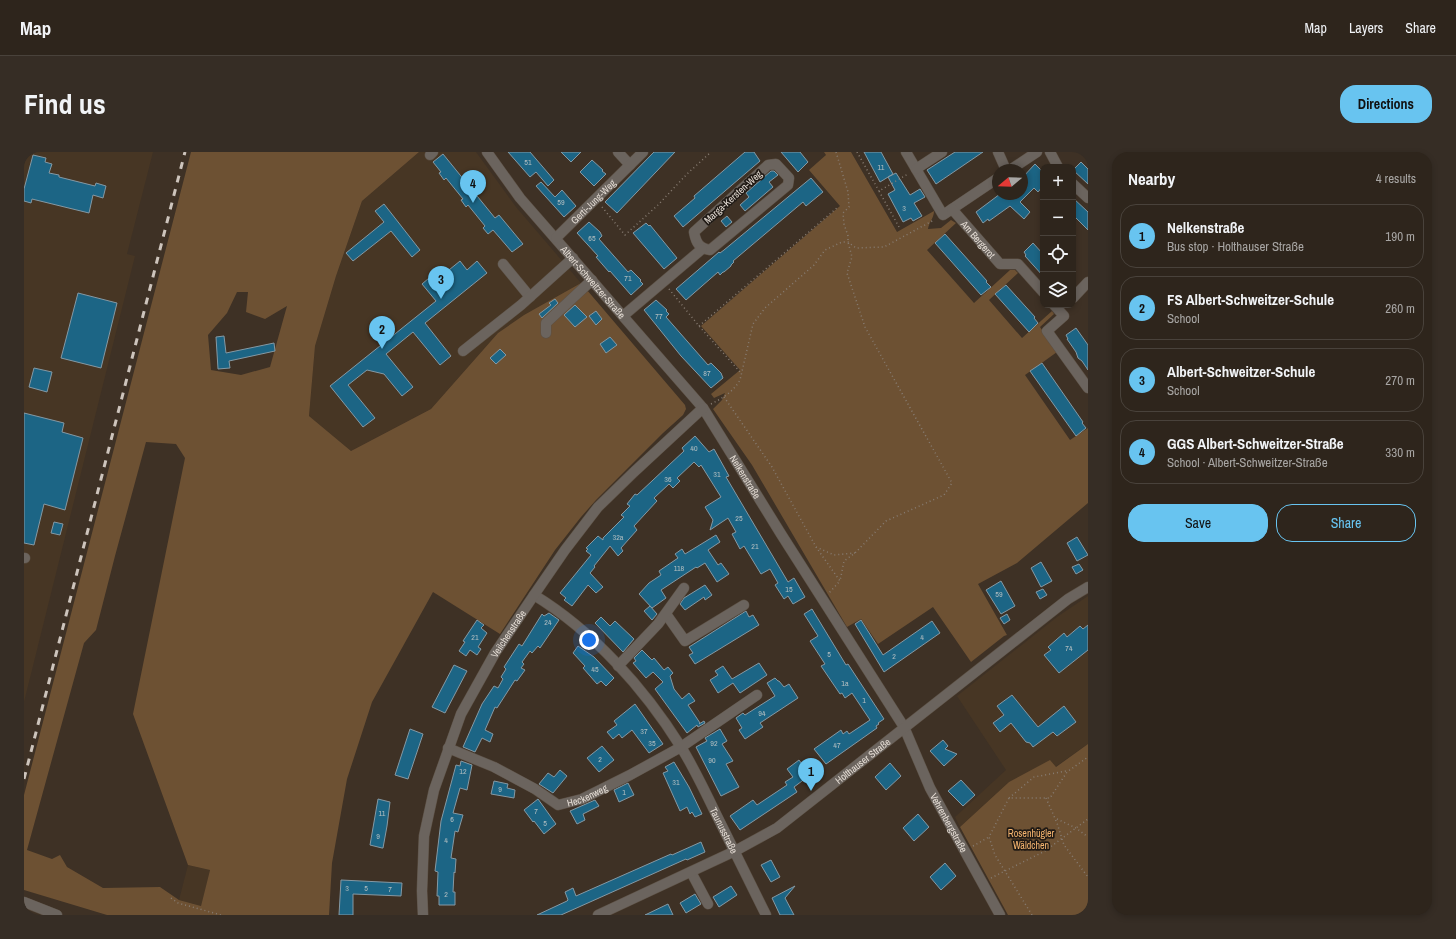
<!DOCTYPE html>
<meta charset="utf-8">
<style>
:root{--surface:#2e251c;--page:#362d25;--text:#f1f3f6;--muted:#a7a5a3;--line:#49423b;--accent:#68c4f0}
body{margin:0;font-family:"Archivo Narrow",sans-serif;background:var(--page);color:var(--text)}
.controls{position:absolute;right:12px;top:12px;display:grid;overflow:hidden;border-radius:8px;box-shadow:0 2px 6px #0003}
.controls button{width:36px;height:36px;display:grid;place-items:center;padding:0;border:0;border-bottom:1px solid var(--line);background:var(--surface);color:var(--text);font:20px sans-serif}
.compass{position:absolute;left:968px;top:12px;width:36px;height:36px;border-radius:50%;background:var(--surface);box-shadow:0 2px 6px #0003;rotate:251deg}
.you{position:absolute;left:565px;top:488px;width:14px;height:14px;margin:-10px;border:3px solid #fff;border-radius:50%;background:#1a73e8;box-shadow:0 0 0 6px #1a73e833}
.badge{display:grid;place-items:center;width:26px;height:26px;border-radius:50%;background:var(--accent);color:#111;font-size:13px;font-weight:700}
.pin{position:absolute;translate:-50% -33px;filter:drop-shadow(0 1px 2px #0008)}
.pin::after{content:'';position:absolute;top:21px;width:14px;height:12px;background:inherit;clip-path:polygon(0 0,100% 0,50% 100%)}
.list{margin:0;padding:0;list-style:none}
h2{display:flex;justify-content:space-between;align-items:center;height:52px;margin:0;padding:0 16px;font-size:17px}
h2 small{font-size:13px;font-weight:400;color:var(--muted)}
.list li{display:grid;grid-template-columns:26px 1fr auto;gap:12px;align-items:center;box-sizing:border-box;height:64px;margin:0 8px 8px;padding:0 8px;border:1px solid var(--line);border-radius:16px}
.list b{display:block;font-size:15px;white-space:nowrap}
.list p{margin:0;font-size:13px;white-space:nowrap;color:var(--muted)}
.list em{font-size:13px;font-style:normal;color:var(--muted)}
.actions{display:flex;gap:8px;padding:12px 16px}
.actions a{flex:1;padding:9px 0;border:1px solid var(--accent);border-radius:16px;text-align:center;font-size:14px;color:var(--accent)}
.actions .main{background:var(--accent);color:#111}
.icon{flex:none;width:22px;height:22px;fill:none;stroke:currentColor;stroke-width:2;stroke-linecap:round;stroke-linejoin:round}
.map{position:relative;flex:none;width:1064px;height:763px;overflow:hidden;border-radius:16px}
header{display:flex;align-items:center;gap:24px;box-sizing:border-box;height:56px;padding:0 20px;background:var(--surface);border-bottom:1px solid var(--line)}
header strong{font-size:19px}
nav{display:flex;gap:22px;margin-inline-start:auto;font-size:14px}
.intro{display:flex;align-items:center;justify-content:space-between;box-sizing:border-box;height:96px;padding:0 24px}
h1{margin:0;font-size:28px}
.button{padding:10px 18px;border-radius:16px;background:var(--accent);color:#111;font-size:14px;font-weight:700}
main{display:flex;gap:24px;padding:0 24px}
aside{flex:1;background:var(--surface);border-radius:16px;box-shadow:0 2px 6px #0003}
.map>svg:first-child{display:block}
</style>
<header>
<strong>Map</strong>
<nav><a>Map</a><a>Layers</a><a>Share</a></nav>
</header>
<div class="intro"><h1>Find us</h1><a class="button">Directions</a></div>
<main>
<div class="map">
<svg width="1064" height="763" viewBox="0 0 1064 763">
<rect width="100%" height="100%" fill="#3e3125"/>
<!-- built -->
<path fill="#473624" d="M 0,0 L 129,0 L 103,102 L 111,104 L 0,550 Z
M 395,0 L 452,0 L 492,55 L 557,131 L 500,163 L 474,181 L 407,257 L 327,299 L 285,264 L 291,194 L 312,124 L 338,49 Z
M 1064,444 L 1064,592 L 1031,615 L 985,630 L 936,675 L 931,665 L 982,618 L 933,544 L 1033,465 Z
M 164,713 L 186,718 L 177,754 L 155,748 Z"/>
<!-- green -->
<path fill="#6d5133" fill-rule="evenodd" d="M 167,0 L 395,0 L 338,49 L 312,124 L 291,194 L 285,264 L 327,299 L 407,257 L 474,181 L 500,163 L 557,131 L 661,253 L 662,257 L 659,263 L 639,281 L 572,348 L 557,365 L 531,398 L 476,482 L 409,440 L 348,550 L 323,627 L 308,711 L 305,763 L 83,763 L 0,738 L 0,643 ZM 213,140 L 224,140 L 222,160 L 241,167 L 263,154 L 246,215 L 217,223 L 187,218 L 184,183 L 203,161 ZM 122,290 L 152,292 L 161,306 L 109,562 L 164,713 L 186,718 L 177,754 L 155,748 L 136,735 L 79,736 L 43,715 L 36,703 L 28,707 L 3,698 L 60,491 L 72,478 L 91,404 Z
M 800,0 L 827,0 L 873,80 L 910,59 C 910,66 905,70 904,77 L 917,76 L 927,68 L 932,71 L 903,98 L 950,151 L 986,118 L 991,118 L 994,121 L 965,148 L 998,186 L 1028,159 L 1030,162 L 1016,175 L 1033,200 L 1001,223 L 1046,288 L 1064,276 L 1064,351 L 993,411 L 954,432 L 983,483 L 980,484 L 947,510 L 909,455 L 854,492 L 837,467 L 823,475 L 728,313 L 689,257 L 698,248 L 701,241 L 690,246 L 687,242 L 716,218 L 677,174 L 816,54 L 785,18 L 802,3 Z
M 1064,592 L 1064,763 L 984,763 L 936,675 L 985,630 L 1026,608 L 1032,615 Z"/>
<!-- building -->
<path fill="#1c6585" stroke="#8599a4" d="M 484,0 L 506,0 L 530,28 L 524,34 L 512,20 L 506,25 Z
M 537,0 L 557,0 L 547,10 Z
M 630,0 L 651,0 L 593,61 L 581,50 Z
M 721,0 L 730,0 L 736,9 L 659,75 L 650,64 L 671,46 L 670,44 Z
M 757,0 L 776,0 L 784,10 L 774,20 Z
M 840,0 L 857,0 L 869,22 L 856,30 Z
M 931,0 L 959,0 L 912,32 L 903,18 Z
M 419,2 L 471,66 L 475,63 L 499,92 L 488,100 L 469,78 L 464,82 L 459,76 L 461,74 L 444,53 L 442,55 L 437,48 L 439,47 L 422,26 L 420,28 L 415,21 L 417,20 L 409,10 Z
M 9,3 L 22,6 L 21,10 L 28,12 L 25,21 L 35,23 L 35,25 L 71,34 L 72,31 L 82,34 L 79,46 L 69,43 L 65,61 L 8,47 L 7,51 L 0,49 L 0,37 Z
M 568,8 L 579,18 L 578,19 L 582,22 L 570,34 L 556,20 Z
M 1057,10 L 1064,17 L 1064,32 L 1049,18 Z
M 1011,12 L 1019,20 L 1019,34 L 1014,40 L 1010,36 L 996,50 L 1006,60 L 1000,67 L 986,54 L 965,69 L 964,67 L 959,71 L 952,60 L 976,42 L 998,42 L 998,26 Z
M 747,19 L 750,19 L 754,23 L 745,30 L 749,35 L 721,59 L 716,53 L 725,45 L 722,41 Z
M 872,21 L 886,43 L 896,37 L 901,45 L 890,51 L 898,64 L 889,69 L 887,66 L 879,70 L 864,42 L 871,38 L 864,25 Z
M 787,26 L 799,40 L 782,54 L 779,50 L 709,109 L 710,110 L 707,113 L 707,114 L 700,120 L 699,120 L 696,123 L 694,120 L 662,148 L 652,137 L 695,100 L 696,101 L 700,98 Z
M 517,30 L 531,45 L 538,38 L 552,54 L 540,65 L 512,34 Z
M 1049,46 L 1064,60 L 1064,78 L 1049,63 Z
M 360,52 L 396,98 L 388,105 L 367,79 L 329,109 L 322,101 L 360,70 L 351,59 Z
M 703,64 L 708,70 L 702,75 L 697,69 Z
M 565,70 L 576,80 L 578,84 L 575,87 L 604,120 L 607,118 L 617,128 L 616,129 L 619,132 L 607,143 L 586,119 L 585,120 L 572,105 L 574,104 L 553,81 Z
M 622,71 L 625,74 L 626,73 L 653,106 L 640,117 L 609,81 Z
M 921,82 L 963,129 L 962,130 L 967,135 L 957,143 L 911,91 Z
M 1009,91 L 1019,102 L 1019,124 L 1001,104 L 1002,103 L 1000,100 Z
M 436,109 L 443,118 L 453,109 L 463,121 L 401,171 L 427,204 L 416,213 L 389,180 L 362,202 L 389,235 L 378,244 L 360,222 L 343,218 L 324,233 L 351,266 L 339,275 L 306,234 L 412,149 L 398,132 L 405,126 L 409,131 Z
M 982,133 L 1011,165 L 1010,166 L 1014,171 L 1005,180 L 971,142 Z
M 54,141 L 93,151 L 77,216 L 37,206 Z
M 531,147 L 534,151 L 518,166 L 515,162 L 527,153 L 525,151 Z
M 632,148 L 643,158 L 642,159 L 645,162 L 642,165 L 684,213 L 687,211 L 697,221 L 699,226 L 687,236 L 657,204 L 620,158 Z
M 551,153 L 563,165 L 551,175 L 540,163 Z
M 572,159 L 578,167 L 572,173 L 565,164 Z
M 1052,176 L 1064,193 L 1064,218 L 1058,209 L 1054,206 L 1052,200 L 1043,187 L 1044,187 L 1042,183 Z
M 200,184 L 202,201 L 250,191 L 251,199 L 205,209 L 206,216 L 194,217 L 192,185 Z
M 586,185 L 593,193 L 582,201 L 576,192 Z
M 476,197 L 482,203 L 472,212 L 466,206 Z
M 1018,211 L 1059,270 L 1058,271 L 1062,276 L 1052,284 L 1006,219 Z
M 10,216 L 28,220 L 23,240 L 5,235 Z
M 0,261 L 40,271 L 38,280 L 59,286 L 41,358 L 20,352 L 10,393 L 0,391 Z
M 671,284 L 685,300 L 690,297 L 705,324 L 702,325 L 764,430 L 770,426 L 781,445 L 769,452 L 764,444 L 760,447 L 751,433 L 754,431 L 746,417 L 737,422 L 720,394 L 716,397 L 708,382 L 712,380 L 704,366 L 686,378 L 689,368 L 681,355 L 697,345 L 677,313 L 675,315 L 670,310 L 653,326 L 656,329 L 649,336 L 645,332 L 630,346 L 633,349 L 610,374 L 613,378 L 597,396 L 599,399 L 594,404 L 586,394 L 570,414 L 571,415 L 566,421 L 579,435 L 572,441 L 564,433 L 548,454 L 540,448 L 542,446 L 536,441 L 567,403 L 562,399 L 564,397 L 562,396 L 574,384 L 579,388 L 579,386 L 600,365 L 597,363 L 606,354 L 603,352 L 611,342 L 613,343 L 660,299 L 658,296 Z
M 30,370 L 39,372 L 36,383 L 27,381 Z
M 692,383 L 696,390 L 684,398 L 694,413 L 697,411 L 705,422 L 693,430 L 681,411 L 673,416 L 672,415 L 637,438 L 642,446 L 628,456 L 615,442 L 625,431 L 637,423 L 635,419 L 654,406 L 651,402 L 658,397 L 661,402 Z
M 1053,385 L 1064,403 L 1053,409 L 1043,391 Z
M 1017,410 L 1028,429 L 1017,435 L 1007,416 Z
M 1055,412 L 1059,418 L 1052,422 L 1048,415 Z
M 977,429 L 991,454 L 977,462 L 962,438 Z
M 681,433 L 688,443 L 681,448 L 680,445 L 661,458 L 656,452 L 660,446 Z
M 1019,437 L 1023,443 L 1016,447 L 1012,440 Z
M 626,454 L 633,462 L 628,468 L 620,459 Z
M 788,457 L 822,513 L 824,512 L 860,567 L 854,571 L 855,572 L 852,574 L 853,576 L 802,612 L 790,597 L 817,578 L 819,582 L 823,579 L 825,582 L 846,568 L 828,541 L 821,546 L 818,541 L 816,542 L 797,514 L 801,512 L 786,489 L 794,484 L 780,462 Z
M 722,459 L 725,465 L 729,463 L 735,473 L 671,512 L 665,503 L 669,501 L 665,495 Z
M 525,461 L 535,468 L 516,496 L 514,494 L 508,501 L 506,499 L 498,510 L 500,512 L 497,516 L 501,518 L 493,529 L 491,528 L 473,556 L 471,555 L 461,578 L 469,582 L 466,590 L 458,586 L 451,600 L 439,595 L 458,552 L 470,534 L 474,536 L 479,527 L 477,525 L 482,517 L 480,515 L 495,492 L 498,494 L 518,462 L 520,464 Z
M 983,462 L 986,468 L 980,472 L 976,466 Z
M 577,465 L 586,474 L 591,469 L 610,487 L 599,500 L 571,471 Z
M 453,468 L 460,473 L 457,476 L 463,481 L 454,495 L 457,497 L 453,503 L 446,498 L 442,504 L 435,499 L 441,490 L 439,489 Z
M 837,468 L 859,503 L 908,469 L 916,481 L 860,520 L 831,472 Z
M 1064,473 L 1064,498 L 1035,521 L 1020,503 L 1027,498 L 1024,495 L 1040,481 L 1043,485 L 1056,474 L 1059,477 Z
M 554,494 L 570,505 L 590,526 L 582,534 L 577,529 L 573,532 L 559,516 L 561,514 L 549,501 Z
M 618,498 L 628,508 L 630,506 L 640,518 L 644,515 L 649,521 L 646,524 L 650,537 L 658,547 L 665,541 L 671,549 L 664,553 L 676,571 L 675,572 L 680,569 L 681,571 L 674,575 L 673,573 L 663,581 L 631,537 L 639,530 L 629,520 L 622,526 L 609,511 L 612,509 L 610,506 Z
M 735,511 L 743,523 L 716,541 L 709,531 L 694,541 L 686,528 L 694,523 L 691,519 L 699,514 L 708,527 Z
M 430,513 L 443,519 L 421,561 L 408,555 Z
M 751,526 L 754,529 L 755,529 L 760,535 L 765,532 L 774,546 L 736,571 L 739,575 L 721,587 L 715,578 L 718,576 L 712,566 L 719,561 L 721,563 L 751,544 L 743,531 Z
M 988,543 L 1014,575 L 1040,554 L 1052,570 L 1033,584 L 1029,580 L 1009,595 L 1006,591 L 1002,590 L 987,571 L 976,580 L 969,571 L 980,563 L 973,554 Z
M 611,552 L 639,592 L 625,601 L 608,578 L 598,586 L 595,582 L 589,587 L 583,580 L 593,573 L 590,569 Z
M 386,577 L 399,582 L 384,627 L 371,623 Z
M 696,577 L 703,589 L 698,592 L 709,609 L 702,612 L 715,635 L 697,644 L 672,595 L 683,589 L 681,586 Z
M 919,588 L 924,594 L 921,597 L 933,602 L 920,614 L 906,599 Z
M 578,594 L 590,608 L 575,620 L 563,606 Z
M 775,608 L 786,623 L 770,635 L 773,640 L 716,678 L 706,664 L 729,648 L 733,653 L 763,633 L 761,630 L 769,625 L 763,617 Z
M 437,609 L 448,613 L 443,638 L 436,636 L 429,661 L 439,663 L 434,680 L 431,679 L 427,706 L 432,707 L 431,721 L 430,720 L 429,740 L 431,740 L 431,753 L 415,753 L 415,744 L 413,744 L 414,720 L 411,719 L 417,669 L 432,613 L 436,614 Z
M 650,610 L 665,635 L 678,662 L 671,665 L 668,660 L 666,662 L 663,655 L 656,659 L 639,621 L 644,619 L 641,615 Z
M 866,611 L 877,624 L 862,638 L 851,625 Z
M 536,618 L 543,624 L 529,641 L 515,632 L 524,621 L 530,625 Z
M 937,628 L 951,643 L 939,654 L 924,639 Z
M 470,629 L 484,632 L 483,636 L 491,638 L 490,646 L 467,642 Z
M 604,631 L 610,643 L 595,650 L 590,638 Z
M 354,647 L 366,650 L 363,674 L 359,696 L 358,696 L 346,693 Z
M 514,647 L 532,672 L 520,682 L 510,669 L 509,670 L 500,658 Z
M 571,648 L 575,654 L 559,662 L 561,668 L 553,672 L 546,659 Z
M 894,662 L 905,675 L 890,689 L 879,676 Z
M 677,690 L 681,700 L 663,708 L 662,707 L 537,763 L 513,763 L 543,749 L 544,748 L 541,740 L 549,736 L 552,744 L 647,702 L 648,703 Z
M 747,708 L 756,725 L 747,730 L 737,713 Z
M 921,711 L 932,724 L 917,738 L 906,725 Z
M 317,728 L 378,731 L 377,744 L 329,742 L 329,763 L 315,763 Z
M 707,734 L 713,743 L 695,755 L 689,745 Z
M 771,734 L 761,746 L 770,763 L 756,763 L 748,746 Z
M 671,742 L 677,752 L 662,761 L 656,751 Z
M 644,752 L 649,763 L 621,763 Z"/>
<g fill="none" stroke-linecap="round" stroke-linejoin="round">
<defs>
<g id="minor">
<path id="s1" d="M 463,0 L 496,46 L 679,256 L 757,382 L 880,575 L 906,636 L 976,763"/>
<path d="M 594,0 L 606,13"/>
<path d="M 882,0 L 919,63 L 974,26"/>
<path d="M 974,0 L 982,18"/>
<path d="M 1026,0 L 1034,15"/>
<path d="M 406,3 L 409,0"/>
<path d="M 752,12 L 765,26 L 764,33 L 686,98 C 675,96 672,91 670,80 L 744,13 Z"/>
<path d="M 892,17 L 918,0"/>
<path d="M 986,18 L 1013,0"/>
<path d="M 1049,32 L 1064,46"/>
<path id="s2" d="M 928,57 L 976,112 L 994,112 L 1019,140"/>
<path id="s3" d="M 532,86 L 619,0"/>
<path d="M 479,112 L 506,145"/>
<path d="M 1049,146 L 1064,130"/>
<path d="M 1030,153 L 1040,164 L 1023,179 L 1064,236"/>
<path d="M 599,164 L 678,97"/>
<path d="M 522,181 L 522,171 L 568,128"/>
<path d="M 439,199 L 497,153 L 549,106"/>
<path d="M 0,406 L 1,406"/>
<path id="s4" d="M 510,443 C 569,479 620,536 657,595 C 670,616 681,639 692,662 C 709,696 725,729 742,763"/>
<path d="M 642,462 L 661,489 L 720,453"/>
<path d="M 594,514 L 634,472 L 660,436"/>
<path id="s5" d="M 424,596 L 470,615 L 511,637 L 534,653 L 558,647 L 606,623 L 657,595 L 733,543"/>
<path d="M 667,720 L 684,752"/>
<path d="M 0,750 L 33,763"/>
<path id="s6" d="M 399,763 L 398,739 L 400,684 L 410,638 L 437,562 L 471,501 L 510,443 L 541,398 L 574,355 L 610,320 L 679,256"/>
<path id="s7" d="M 574,763 L 711,699 L 753,676 L 1044,447 L 1064,435"/>
</g>
</defs>
<!-- minor casing -->
<use href="#minor" stroke="#5c5044" stroke-width="11"/>
<!-- path -->
<path stroke="#877c72" stroke-width="1.5" stroke-dasharray="1 3" stroke-linecap="butt" d="M 812,0 L 824,40 L 825,55 L 819,61 L 820,72 L 824,84 L 824,90 L 828,105 L 823,121 L 841,175 L 928,331 L 920,343 L 862,369 L 831,401 L 820,409 L 816,429
M 833,0 L 855,39
M 578,55 L 601,83 L 634,53 L 663,22 L 687,0
M 875,75 L 855,39 L 884,22
M 645,137 L 675,174 L 717,221
M 675,174 L 814,55
M 700,245 L 748,315 L 792,395 L 816,429 L 805,441
M 687,252 C 699,246 709,240 716,228 L 729,172 L 741,156 L 790,113 L 801,98 L 818,90 L 824,90 L 832,96 L 860,95 L 910,68
M 792,395 L 810,403 L 831,401
M 985,646 L 1010,625 L 1042,619
M 1022,646 L 1033,671 L 1040,693 L 1064,725
M 1033,667 L 1052,676 L 1064,685
M 949,694 L 965,685
M 967,726 L 1021,699 L 1064,667
M 147,746 L 154,751 L 197,763
M 1064,753 L 1064,758
M 1008,763 L 971,703 L 965,685 L 985,646 L 1026,646 L 1043,620 L 1064,605"/>
<!-- minor -->
<use href="#minor" stroke="#6b645e" stroke-width="10"/>
<!-- rail -->
<path stroke="#cdc4bc" stroke-width="3" stroke-dasharray="7 7" stroke-linecap="butt" d="M 0,627 L 161,0"/>
</g>
<g text-anchor="middle" dominant-baseline="central" stroke-width="3.5" stroke-linejoin="round" paint-order="stroke">
<!-- number labels -->
<g font-size="8" fill="#b2bec0">
<text x="504" y="10">51</text>
<text x="857" y="15">11</text>
<text x="537" y="50">59</text>
<text x="880" y="56">3</text>
<text x="568" y="86">65</text>
<text x="604" y="126">71</text>
<text x="635" y="164">77</text>
<text x="683" y="221">87</text>
<text x="670" y="296">40</text>
<text x="693" y="322">31</text>
<text x="644" y="327">36</text>
<text x="715" y="366">25</text>
<text x="594" y="385">32a</text>
<text x="731" y="394">21</text>
<text x="655" y="416">118</text>
<text x="765" y="437">15</text>
<text x="975" y="442">59</text>
<text x="524" y="470">24</text>
<text x="451" y="485">21</text>
<text x="898" y="485">4</text>
<text x="1045" y="496">74</text>
<text x="805" y="502">5</text>
<text x="870" y="504">2</text>
<text x="571" y="517">45</text>
<text x="821" y="531">1a</text>
<text x="840" y="548">1</text>
<text x="738" y="561">94</text>
<text x="620" y="579">37</text>
<text x="628" y="591">35</text>
<text x="690" y="591">92</text>
<text x="813" y="593">47</text>
<text x="576" y="607">2</text>
<text x="688" y="608">90</text>
<text x="439" y="619">12</text>
<text x="652" y="630">31</text>
<text x="476" y="637">9</text>
<text x="600" y="640">1</text>
<text x="512" y="659">7</text>
<text x="358" y="661">11</text>
<text x="428" y="667">6</text>
<text x="521" y="671">5</text>
<text x="354" y="684">9</text>
<text x="422" y="688">4</text>
<text x="323" y="736">3</text>
<text x="342" y="736">5</text>
<text x="366" y="737">7</text>
<text x="422" y="742">2</text>
</g>
<!-- street labels -->
<g font-size="10" fill="#e4dcd4" stroke="#201a15">
<text transform="translate(709 45) rotate(-42)">Marga-Kersten-Weg</text>
<text stroke="none"><textPath href="#s3" startOffset="52">Gerti-Jung-Weg</textPath></text>
<text stroke="none"><textPath href="#s2" startOffset="40">Am Bergerot</textPath></text>
<text stroke="none"><textPath href="#s1" startOffset="168">Albert-Schweitzer-Straße</textPath></text>
<text stroke="none"><textPath href="#s1" startOffset="416">Nelkenstraße</textPath></text>
<text stroke="none"><textPath href="#s6" startOffset="300">Veilchenstraße</textPath></text>
<text stroke="none"><textPath href="#s7" startOffset="308">Holthauser Straße</textPath></text>
<text stroke="none"><textPath href="#s5" startOffset="155">Heckenweg</textPath></text>
<text stroke="none"><textPath href="#s1" startOffset="818">Vehrenbergstraße</textPath></text>
<text stroke="none"><textPath href="#s4" startOffset="307">Taunusstraße</textPath></text>
</g>
<!-- park labels -->
<g font-size="10" fill="#f6b56f" stroke="#201a15">
<text x="1007" y="681">Rosenhügler<tspan x="1007" dy="12">Wäldchen</tspan></text>
</g>
</g>
</svg>
<div class="controls">
<button>+</button>
<button>−</button>
<button><svg class="icon" aria-label="locate" viewBox="0 0 24 24"><circle cx="12" cy="12" r="6"/><path d="M12 2v4M12 18v4M2 12h4M18 12h4"/></svg></button>
<button><svg class="icon" aria-label="layers" viewBox="0 0 24 24"><path d="M12 4l9 5-9 5-9-5zM3 14l9 5 9-5"/></svg></button>
</div>
<svg class="compass" viewBox="-18 -18 36 36"><path d="M0-13l5 13h-10z" fill="#e53935"/><path d="M0 13l5-13h-10z" fill="#a7a5a3"/></svg>
<div class="you"></div>
<div class="pin badge" style="left:787px;top:639px">1</div>
<div class="pin badge" style="left:358px;top:197px">2</div>
<div class="pin badge" style="left:417px;top:147px">3</div>
<div class="pin badge" style="left:449px;top:51px">4</div>
</div>
<aside>
<h2>Nearby<small>4 results</small></h2>
<ul class="list">
<li><span class="badge">1</span><div><b>Nelkenstraße</b><p>Bus stop · Holthauser Straße</p></div><em>190 m</em></li>
<li><span class="badge">2</span><div><b>FS Albert-Schweitzer-Schule</b><p>School</p></div><em>260 m</em></li>
<li><span class="badge">3</span><div><b>Albert-Schweitzer-Schule</b><p>School</p></div><em>270 m</em></li>
<li><span class="badge">4</span><div><b>GGS Albert-Schweitzer-Straße</b><p>School · Albert-Schweitzer-Straße</p></div><em>330 m</em></li>
</ul>
<div class="actions"><a class="main">Save</a><a>Share</a></div>
</aside>
</main>
